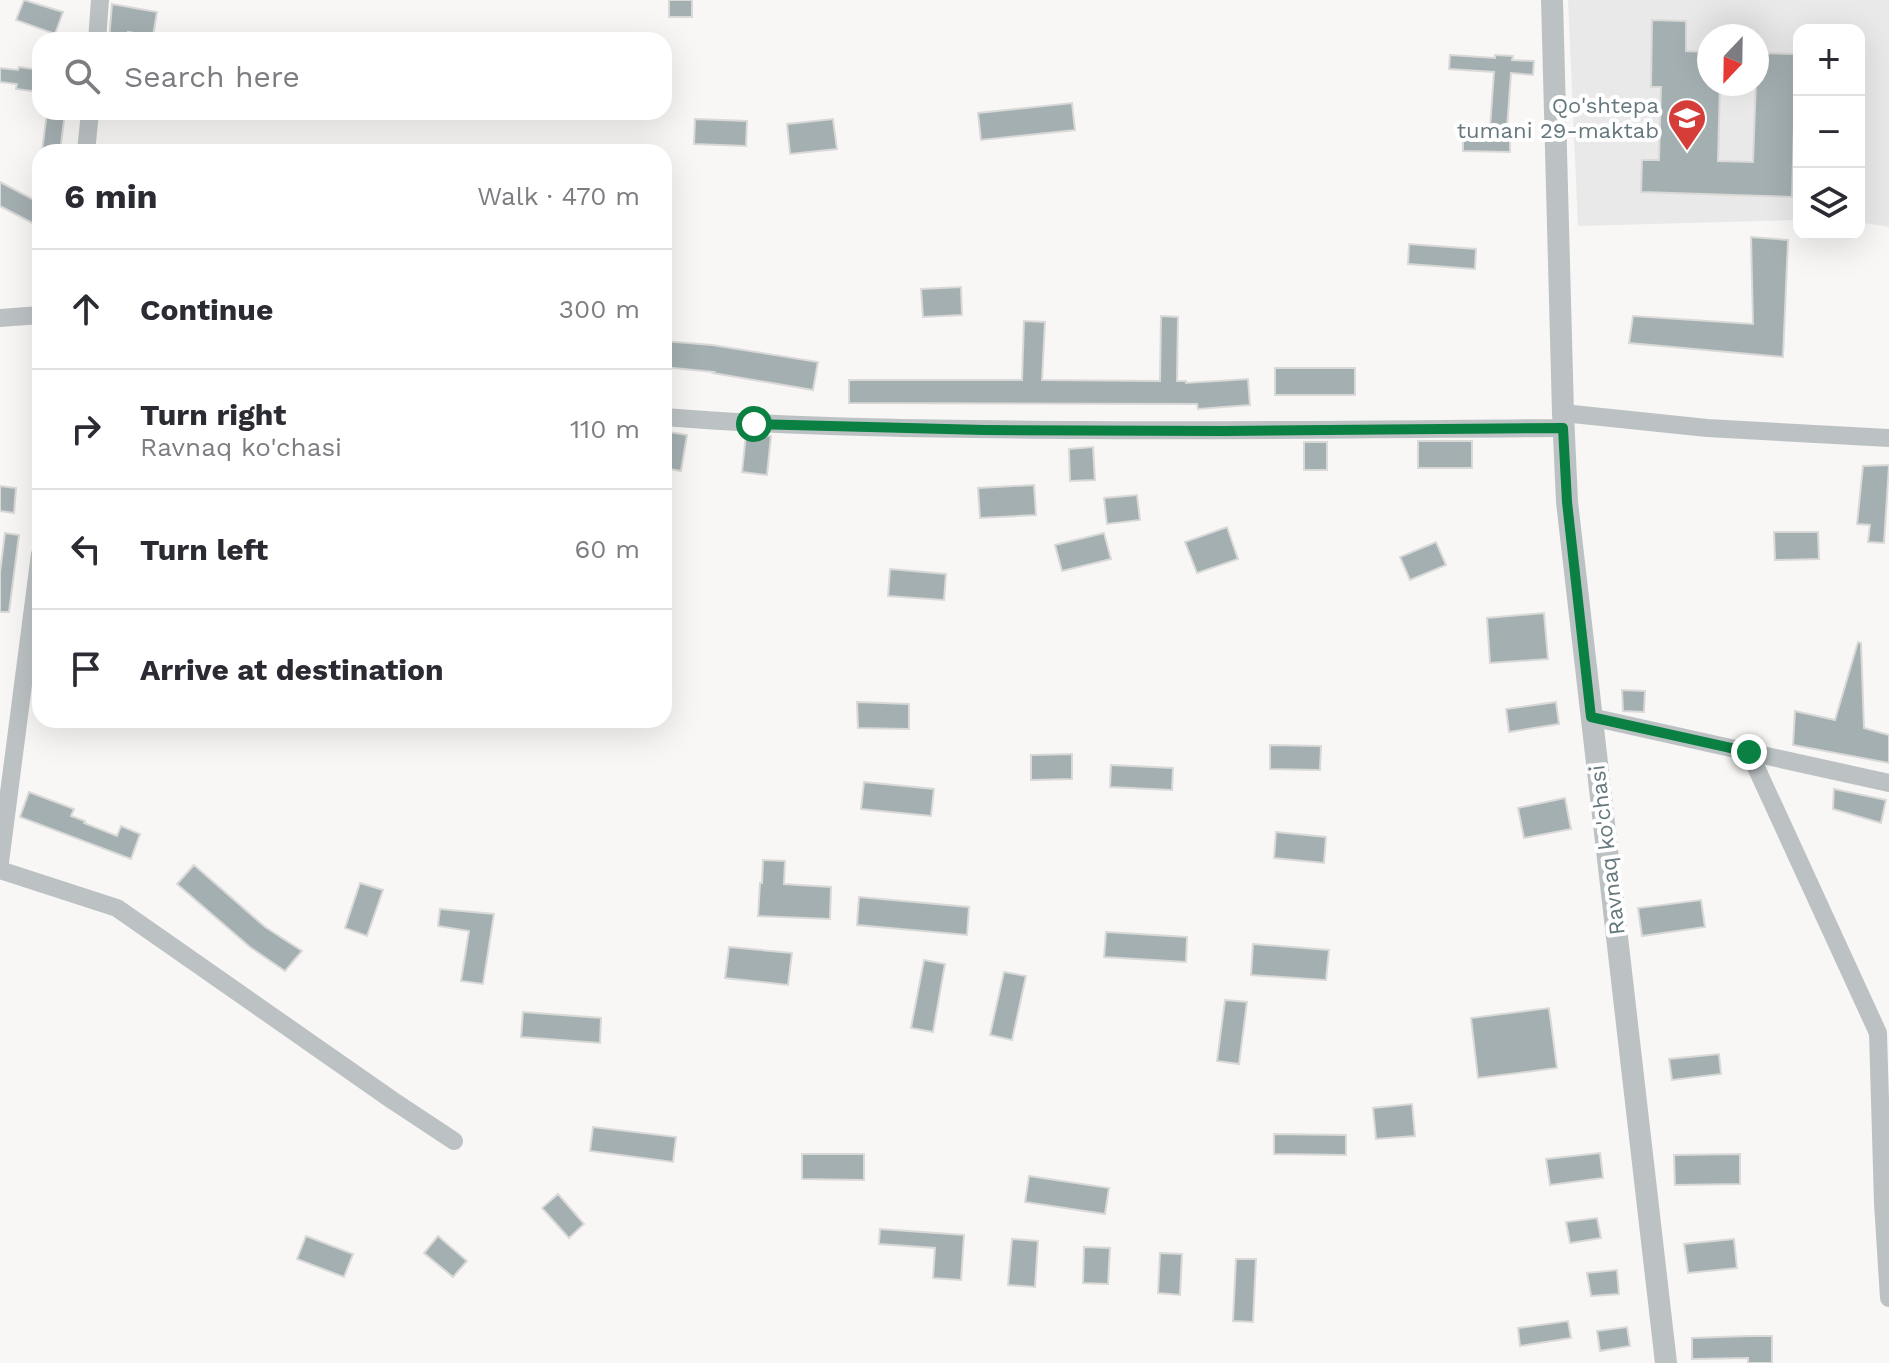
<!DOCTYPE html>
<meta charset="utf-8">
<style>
:root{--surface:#fff;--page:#f2f2f3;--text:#2b2b33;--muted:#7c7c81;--line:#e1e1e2}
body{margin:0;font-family:"Work Sans",sans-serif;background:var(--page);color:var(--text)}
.controls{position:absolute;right:24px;top:24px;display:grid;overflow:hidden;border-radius:16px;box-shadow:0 8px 32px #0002}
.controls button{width:72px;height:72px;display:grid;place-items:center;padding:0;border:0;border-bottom:2px solid var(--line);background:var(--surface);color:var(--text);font:40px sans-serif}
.compass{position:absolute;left:1697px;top:24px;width:72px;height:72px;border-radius:50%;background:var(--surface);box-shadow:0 8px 32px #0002;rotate:202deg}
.stop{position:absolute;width:24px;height:24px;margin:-18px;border:6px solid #0b8043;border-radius:50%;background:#fff}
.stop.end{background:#0b8043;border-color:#fff;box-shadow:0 2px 8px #0008}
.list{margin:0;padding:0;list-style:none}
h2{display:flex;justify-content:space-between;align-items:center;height:104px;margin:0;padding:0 32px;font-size:34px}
h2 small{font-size:26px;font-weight:400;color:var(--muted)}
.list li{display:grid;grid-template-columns:52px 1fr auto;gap:24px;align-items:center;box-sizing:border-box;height:120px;padding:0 32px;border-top:2px solid var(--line)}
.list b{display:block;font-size:30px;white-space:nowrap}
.list p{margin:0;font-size:26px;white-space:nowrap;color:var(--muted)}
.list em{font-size:26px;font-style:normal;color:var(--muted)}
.icon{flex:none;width:44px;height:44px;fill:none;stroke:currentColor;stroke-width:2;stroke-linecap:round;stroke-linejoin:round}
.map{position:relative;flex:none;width:1889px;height:1363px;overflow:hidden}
.search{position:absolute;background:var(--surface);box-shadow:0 8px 32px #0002;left:32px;top:32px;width:640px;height:88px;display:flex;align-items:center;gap:20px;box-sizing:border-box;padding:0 28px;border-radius:24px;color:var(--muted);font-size:30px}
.panel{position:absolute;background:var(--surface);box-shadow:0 8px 32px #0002;left:32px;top:144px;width:640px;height:584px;border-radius:24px}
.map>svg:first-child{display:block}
</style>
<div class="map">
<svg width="1889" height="1363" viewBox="0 0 1889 1363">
<rect width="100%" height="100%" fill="#f8f7f5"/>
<!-- built -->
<path fill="#e8e9e8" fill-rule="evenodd" d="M 1568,0 L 1889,0 L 1889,227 L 1859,222 L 1859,30 L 1799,30 L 1799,220 L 1578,226 ZM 1709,36 L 1757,36 L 1757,84 L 1709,84 Z"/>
<!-- building -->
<path fill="#a4afb2" stroke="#d9d9d7" stroke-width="2" d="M 24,0 L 63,12 L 55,34 L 16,20 Z
M 669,0 L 692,0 L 692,17 L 669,17 Z
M 112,4 L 157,12 L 153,36 L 128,32 L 126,40 L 109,40 Z
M 1652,20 L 1686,21 L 1686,51 L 1709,52 L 1709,84 L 1720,84 L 1718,161 L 1753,162 L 1757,53 L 1796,54 L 1792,197 L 1641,192 L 1642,160 L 1659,160 L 1661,87 L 1651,87 Z
M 1450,55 L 1495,58 L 1495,55 L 1513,56 L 1512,60 L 1534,61 L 1533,75 L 1511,73 L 1507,128 L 1510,128 L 1510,152 L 1463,151 L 1463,129 L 1490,128 L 1494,72 L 1449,69 Z
M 19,67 L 40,70 L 40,92 L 16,89 L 17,84 L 0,82 L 0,68 L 18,70 Z
M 1072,103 L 1075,130 L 981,140 L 978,113 Z
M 47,112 L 65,112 L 60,152 L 42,152 Z
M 695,119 L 747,121 L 746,146 L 694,144 Z
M 833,119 L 837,149 L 790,154 L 787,124 Z
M 0,182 L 40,203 L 40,227 L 0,206 Z
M 1751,237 L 1788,240 L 1783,357 L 1629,343 L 1633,316 L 1753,324 Z
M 1409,244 L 1476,249 L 1475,269 L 1408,264 Z
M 961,287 L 962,315 L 923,317 L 921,289 Z
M 1161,316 L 1178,317 L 1177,381 L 1186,381 L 1186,383 L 1248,379 L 1250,405 L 1198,409 L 1197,404 L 849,403 L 849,380 L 1022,380 L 1024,321 L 1045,322 L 1042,380 L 1160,381 Z
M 664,341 L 712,345 L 818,362 L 813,390 L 713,373 L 714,372 L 664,367 Z
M 1275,368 L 1355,368 L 1355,395 L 1275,395 Z
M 664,431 L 687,435 L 681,471 L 664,468 Z
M 746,434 L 771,436 L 767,475 L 742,472 Z
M 1418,441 L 1472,441 L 1472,468 L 1418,468 Z
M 1304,442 L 1327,442 L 1327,470 L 1304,470 Z
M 1093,447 L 1095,480 L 1070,481 L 1069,449 Z
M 1889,465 L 1884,543 L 1868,542 L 1870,525 L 1857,524 L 1863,466 Z
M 1034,485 L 1036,515 L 980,518 L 978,488 Z
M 0,486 L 16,488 L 14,513 L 0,511 Z
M 1137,495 L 1140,520 L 1107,524 L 1104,498 Z
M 1227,527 L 1238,559 L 1197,573 L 1185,542 Z
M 1774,532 L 1818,532 L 1819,559 L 1775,560 Z
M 5,533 L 19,535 L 9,612 L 0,612 L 0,573 Z
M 1104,533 L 1111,559 L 1062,571 L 1055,545 Z
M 1436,542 L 1446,565 L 1410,580 L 1400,557 Z
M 890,569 L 946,574 L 944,600 L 888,596 Z
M 1544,613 L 1548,659 L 1490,663 L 1487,618 Z
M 1858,642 L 1861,643 L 1864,728 L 1889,735 L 1889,763 L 1793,745 L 1795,711 L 1835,720 Z
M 1622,690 L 1645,691 L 1644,712 L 1623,711 Z
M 857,702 L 909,704 L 909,729 L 858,728 Z
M 1556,702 L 1559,724 L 1509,732 L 1506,709 Z
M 1270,745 L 1321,746 L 1320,770 L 1270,769 Z
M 1072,754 L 1072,779 L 1031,780 L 1031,755 Z
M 1111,765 L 1173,768 L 1172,790 L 1110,787 Z
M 864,782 L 934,789 L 931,816 L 861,809 Z
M 1834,789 L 1886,800 L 1881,823 L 1833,809 Z
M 29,792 L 74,809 L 71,816 L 85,821 L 84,823 L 117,836 L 121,826 L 140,834 L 131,859 L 20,817 Z
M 1565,798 L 1571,829 L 1524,838 L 1518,808 Z
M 1276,832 L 1326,837 L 1324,863 L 1274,858 Z
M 763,860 L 785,861 L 784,884 L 831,887 L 830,919 L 758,916 L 760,883 L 762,883 Z
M 194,865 L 265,927 L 302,951 L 285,971 L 250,947 L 177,884 Z
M 360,883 L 383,890 L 367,936 L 345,928 Z
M 859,897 L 969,907 L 967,935 L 857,925 Z
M 1701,900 L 1705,927 L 1642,936 L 1638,908 Z
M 440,909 L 494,914 L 483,984 L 461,981 L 469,931 L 438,926 Z
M 1106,932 L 1187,937 L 1186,962 L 1104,957 Z
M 1253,944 L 1329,950 L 1326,980 L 1251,975 Z
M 729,947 L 792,953 L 788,985 L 725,978 Z
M 924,960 L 945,964 L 933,1032 L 911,1028 Z
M 1004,972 L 1026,976 L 1012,1040 L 990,1035 Z
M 1225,1000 L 1247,1002 L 1239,1064 L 1217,1061 Z
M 1549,1008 L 1557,1068 L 1478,1078 L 1471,1018 Z
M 523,1012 L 601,1018 L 600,1043 L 521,1037 Z
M 1719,1054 L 1721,1074 L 1672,1080 L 1669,1059 Z
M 1412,1104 L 1415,1136 L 1376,1139 L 1373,1108 Z
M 593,1127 L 676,1137 L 673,1162 L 590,1151 Z
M 1274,1134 L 1346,1135 L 1346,1155 L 1274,1154 Z
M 1600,1153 L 1603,1178 L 1550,1185 L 1546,1159 Z
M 802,1154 L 864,1154 L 864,1180 L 802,1179 Z
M 1740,1154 L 1740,1184 L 1675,1185 L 1674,1155 Z
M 1029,1176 L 1109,1188 L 1105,1214 L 1025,1202 Z
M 558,1194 L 584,1224 L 569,1238 L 542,1208 Z
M 1597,1218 L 1601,1238 L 1570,1243 L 1566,1222 Z
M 880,1229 L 964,1235 L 961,1280 L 933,1278 L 935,1248 L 879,1244 Z
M 306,1236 L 353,1254 L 344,1277 L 297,1259 Z
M 438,1236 L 467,1261 L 453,1277 L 424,1253 Z
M 1012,1239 L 1038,1241 L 1035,1287 L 1008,1285 Z
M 1734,1239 L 1737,1268 L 1688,1273 L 1684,1244 Z
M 1084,1247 L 1110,1248 L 1108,1284 L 1083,1283 Z
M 1160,1253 L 1182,1254 L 1180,1295 L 1158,1293 Z
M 1236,1259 L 1256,1259 L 1253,1322 L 1233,1321 Z
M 1617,1270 L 1619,1294 L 1591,1296 L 1587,1273 Z
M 1568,1321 L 1571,1338 L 1520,1346 L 1518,1328 Z
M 1627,1327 L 1630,1346 L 1600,1351 L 1597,1331 Z
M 1749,1336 L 1772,1336 L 1772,1363 L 1748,1363 L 1748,1358 L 1692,1359 L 1692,1338 Z"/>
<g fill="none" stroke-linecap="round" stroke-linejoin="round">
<!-- minor -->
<path stroke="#bcc2c4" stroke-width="18" d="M 97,40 L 100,0
M 86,152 L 90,112
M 0,318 L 40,315
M 1563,413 L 1707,428 L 1889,438
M 664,417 C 803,428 943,429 1083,430 C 1243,431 1403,429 1563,428
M 1591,717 L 1889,783
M 1749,752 L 1878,1033 L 1883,1203 L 1889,1298
M 0,862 L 40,554
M 0,870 L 117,908 L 392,1100 L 454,1141"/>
<!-- tertiary -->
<path stroke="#bcc2c4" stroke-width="22" d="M 1552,0 L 1563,413 L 1567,502 L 1666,1363"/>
</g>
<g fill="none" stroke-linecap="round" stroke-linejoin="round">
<!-- route -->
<path stroke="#0b8043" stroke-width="10" d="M 754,424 L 985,430 L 1223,431 L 1563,428 L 1567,502 L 1591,717 L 1749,752"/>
</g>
<!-- icons -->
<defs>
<symbol id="school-pin" viewBox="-11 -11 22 30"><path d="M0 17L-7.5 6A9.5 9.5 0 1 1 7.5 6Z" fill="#d53d38" stroke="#fff"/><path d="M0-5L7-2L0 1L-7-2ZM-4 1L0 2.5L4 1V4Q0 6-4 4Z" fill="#fff"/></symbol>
</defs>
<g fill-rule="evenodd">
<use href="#school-pin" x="1665" y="96" width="44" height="60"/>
</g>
<g text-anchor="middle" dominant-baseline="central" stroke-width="8" stroke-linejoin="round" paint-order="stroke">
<!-- poi labels -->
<g font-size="22" fill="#65787e" stroke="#fff" text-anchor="end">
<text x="1659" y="105">Qo'shtepa<tspan x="1659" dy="25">tumani 29-maktab</tspan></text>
</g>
<!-- street labels -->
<g font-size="22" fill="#65787e" stroke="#fff">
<text transform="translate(1607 850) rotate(-97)">Ravnaq ko'chasi</text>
</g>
</g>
</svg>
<div class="controls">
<button>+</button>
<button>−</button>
<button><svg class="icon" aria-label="layers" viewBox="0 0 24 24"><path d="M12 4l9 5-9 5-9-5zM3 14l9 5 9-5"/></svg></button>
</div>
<svg class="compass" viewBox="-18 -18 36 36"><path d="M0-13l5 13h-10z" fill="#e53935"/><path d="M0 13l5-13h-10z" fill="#7c7c81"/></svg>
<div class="stop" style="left:754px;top:424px"></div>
<div class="stop end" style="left:1749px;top:752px"></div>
<div class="search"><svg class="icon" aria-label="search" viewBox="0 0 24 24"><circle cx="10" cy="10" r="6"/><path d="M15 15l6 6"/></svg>Search here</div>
<section class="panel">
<h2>6 min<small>Walk · 470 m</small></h2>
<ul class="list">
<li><svg class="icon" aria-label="ahead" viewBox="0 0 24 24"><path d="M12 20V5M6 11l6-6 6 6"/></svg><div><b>Continue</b></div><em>300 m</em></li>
<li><svg class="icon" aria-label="right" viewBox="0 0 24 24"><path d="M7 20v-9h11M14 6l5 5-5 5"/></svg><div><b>Turn right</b><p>Ravnaq ko'chasi</p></div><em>110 m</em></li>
<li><svg class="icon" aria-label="left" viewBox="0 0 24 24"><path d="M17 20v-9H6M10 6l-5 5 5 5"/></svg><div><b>Turn left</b></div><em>60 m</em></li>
<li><svg class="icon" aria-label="arrive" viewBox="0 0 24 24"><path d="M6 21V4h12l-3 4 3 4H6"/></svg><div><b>Arrive at destination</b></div></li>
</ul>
</section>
</div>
